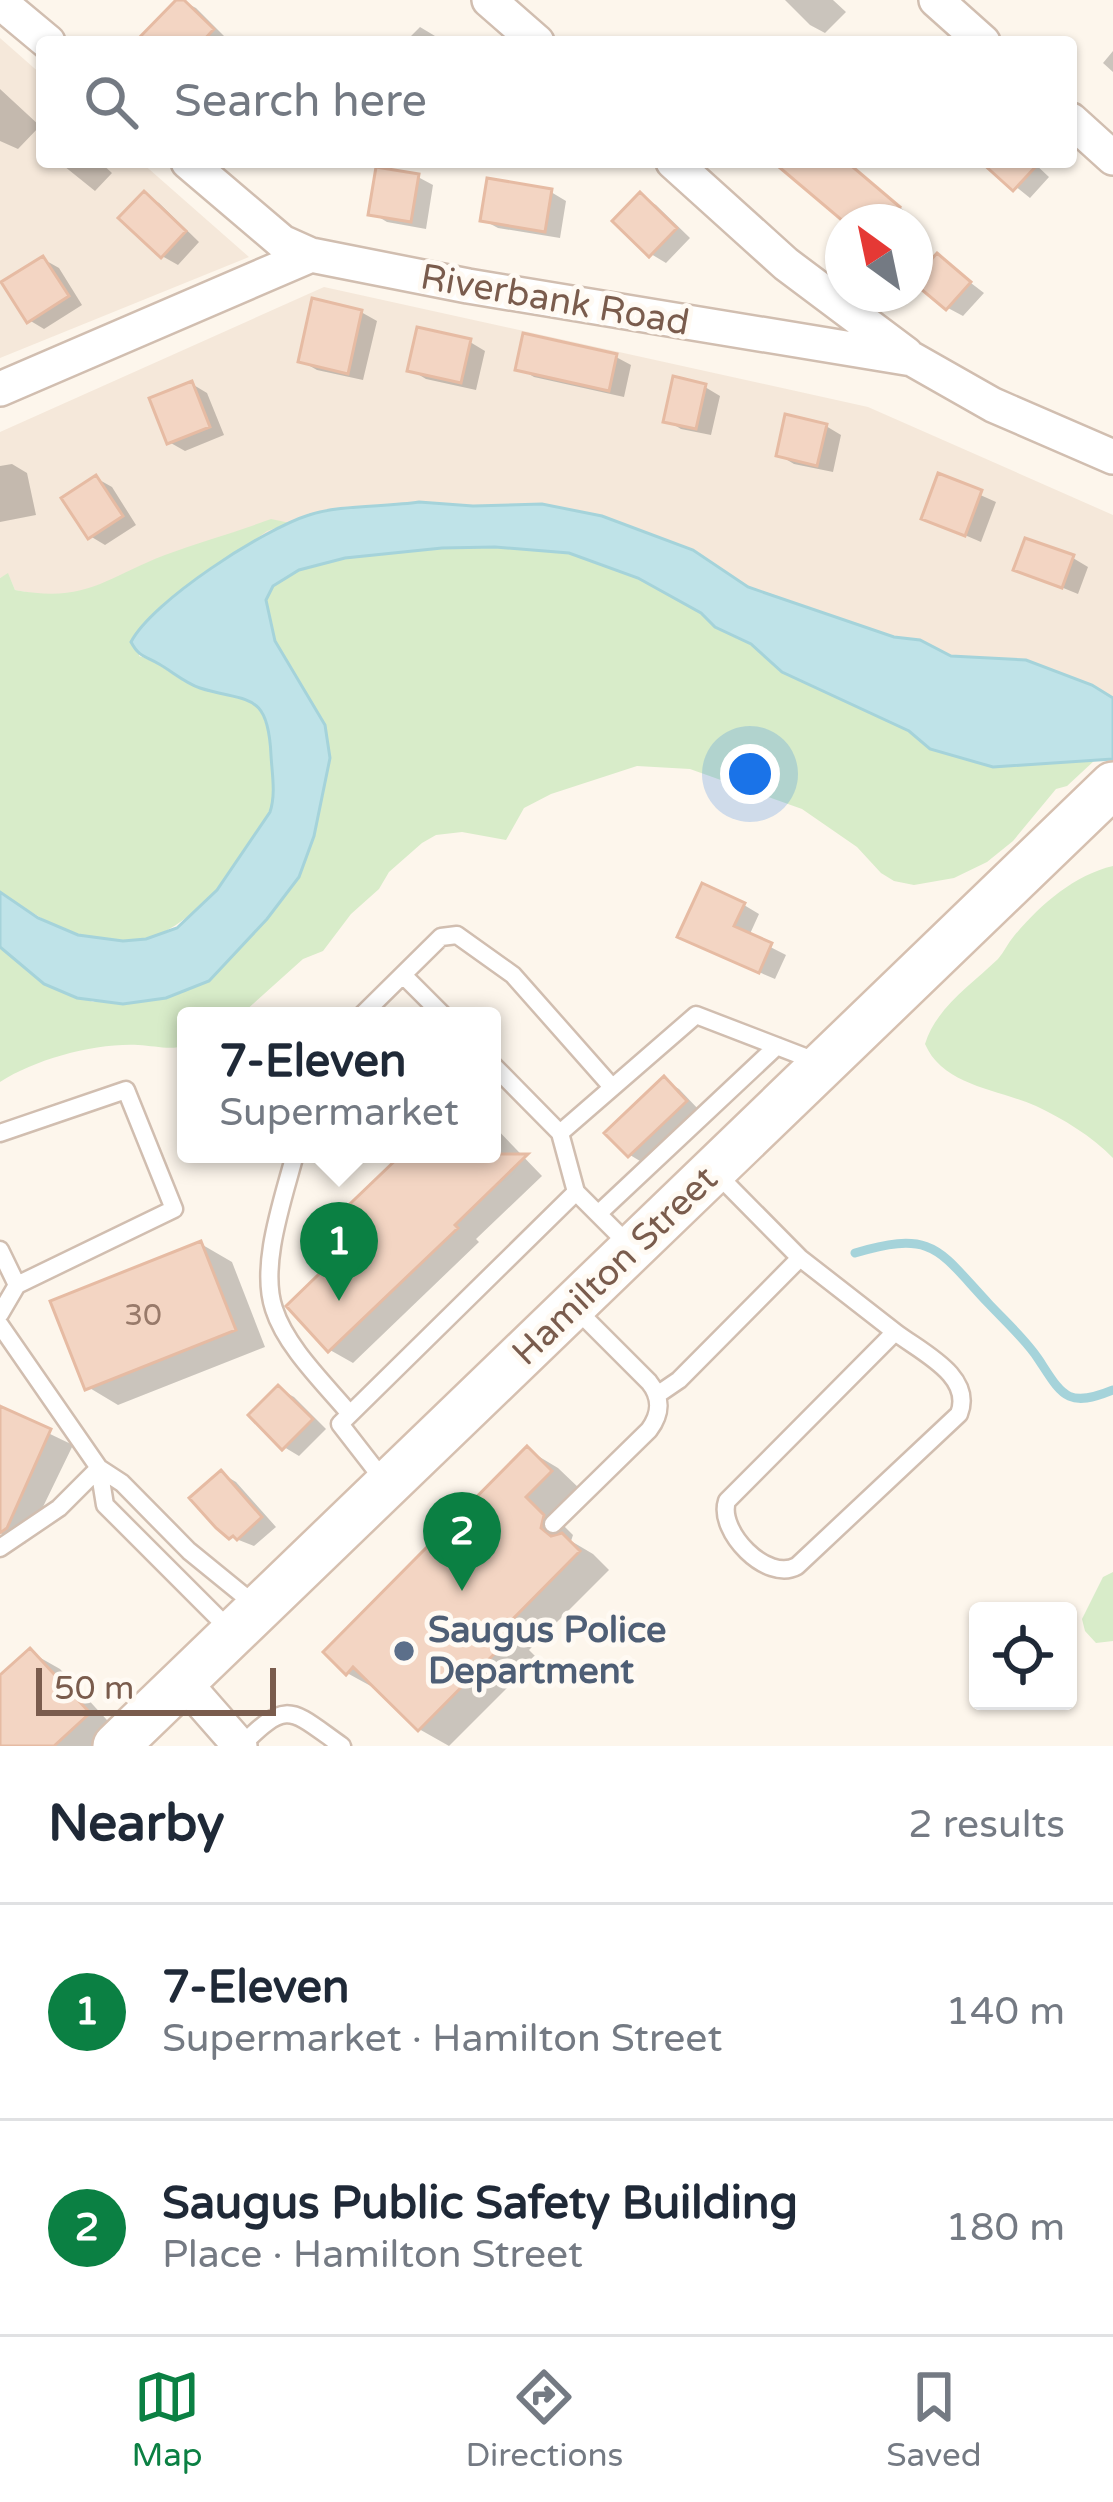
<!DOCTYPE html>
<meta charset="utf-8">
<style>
:root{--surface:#fff;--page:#f2f2f3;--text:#1f2937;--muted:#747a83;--line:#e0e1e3;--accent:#0b8043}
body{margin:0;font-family:"Varela Round",sans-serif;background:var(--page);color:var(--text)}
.controls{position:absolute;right:36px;bottom:36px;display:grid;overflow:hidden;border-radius:12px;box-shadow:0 3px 9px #0004}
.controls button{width:108px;height:108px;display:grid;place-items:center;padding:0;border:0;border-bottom:3px solid var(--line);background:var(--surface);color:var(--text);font:60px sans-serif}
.compass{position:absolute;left:825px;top:204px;width:108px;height:108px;border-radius:50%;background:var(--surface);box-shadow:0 3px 9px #0004;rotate:327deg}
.scale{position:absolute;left:36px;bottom:30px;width:240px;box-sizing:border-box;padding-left:12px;border:6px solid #7a5c4d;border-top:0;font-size:33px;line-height:42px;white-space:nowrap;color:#7a5c4d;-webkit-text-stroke:9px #fffaf3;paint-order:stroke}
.you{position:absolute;left:750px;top:774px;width:42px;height:42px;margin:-30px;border:9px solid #fff;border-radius:50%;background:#1a73e8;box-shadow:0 0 0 18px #1a73e833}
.badge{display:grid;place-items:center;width:78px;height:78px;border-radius:50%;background:var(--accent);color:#fff;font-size:39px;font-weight:700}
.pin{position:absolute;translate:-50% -99px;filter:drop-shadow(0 3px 6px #0008)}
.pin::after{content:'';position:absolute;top:63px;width:42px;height:36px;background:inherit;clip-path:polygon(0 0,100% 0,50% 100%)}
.popup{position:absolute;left:177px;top:1007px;width:324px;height:156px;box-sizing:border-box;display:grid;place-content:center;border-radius:12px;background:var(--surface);filter:drop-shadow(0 3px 9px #0005);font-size:39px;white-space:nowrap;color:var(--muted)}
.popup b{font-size:45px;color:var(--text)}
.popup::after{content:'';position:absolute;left:50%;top:100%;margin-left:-24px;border:24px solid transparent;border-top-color:var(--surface)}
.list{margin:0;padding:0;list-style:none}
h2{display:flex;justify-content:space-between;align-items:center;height:156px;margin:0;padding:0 48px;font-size:51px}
h2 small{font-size:39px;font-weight:400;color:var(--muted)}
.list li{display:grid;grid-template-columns:78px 1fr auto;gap:36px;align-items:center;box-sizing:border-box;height:216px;padding:0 48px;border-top:3px solid var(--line)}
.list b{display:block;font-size:45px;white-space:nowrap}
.list p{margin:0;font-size:39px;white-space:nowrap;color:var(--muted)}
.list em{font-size:39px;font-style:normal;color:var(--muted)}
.icon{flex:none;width:66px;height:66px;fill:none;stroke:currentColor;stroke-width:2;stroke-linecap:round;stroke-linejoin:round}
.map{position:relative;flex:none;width:1113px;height:1746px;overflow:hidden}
.search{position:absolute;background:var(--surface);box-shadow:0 3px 9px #0004;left:36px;right:36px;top:36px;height:132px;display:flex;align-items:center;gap:30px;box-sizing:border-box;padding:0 42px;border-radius:12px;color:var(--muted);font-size:45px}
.sheet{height:588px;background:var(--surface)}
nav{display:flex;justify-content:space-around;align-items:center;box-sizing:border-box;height:168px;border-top:3px solid var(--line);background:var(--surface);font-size:33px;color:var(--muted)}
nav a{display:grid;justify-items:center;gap:6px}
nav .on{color:var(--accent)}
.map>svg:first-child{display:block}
</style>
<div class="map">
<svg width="1113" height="1746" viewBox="0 0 1113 1746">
<rect width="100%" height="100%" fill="#fdf6ec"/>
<!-- residential -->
<path fill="#f5e8da" d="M 0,38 L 42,75 L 42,162 L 141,162 L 249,257 L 0,358 Z
M 324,287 L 868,407 L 1113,515 L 1113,698 L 1092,685 L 1027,660 L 951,656 L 920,640 L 894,637 L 776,597 L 748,587 L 693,550 L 602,516 L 542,504 L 473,506 L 419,502 L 311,514 L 203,574 L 151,615 L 15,590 L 8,574 L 0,578 L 0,432 Z"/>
<!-- green -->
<path fill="#d8ecc9" d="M 271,519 L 290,523 L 267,531 L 151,615 L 139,656 C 161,662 175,679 196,687 C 215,694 241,690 256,705 C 272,723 281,790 270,811 C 249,856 194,928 145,939 C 92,951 41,920 0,892 L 0,578 L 8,573 L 15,590 C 87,603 103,579 165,555 C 200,542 236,532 271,519 Z
M 495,547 L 569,553 L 638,577 L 701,613 L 715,627 L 751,644 L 782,672 L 909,731 L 930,749 L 993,767 L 1095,760 L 1067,786 L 1056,789 L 1013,841 L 987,862 L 954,878 L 914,885 L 894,881 L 881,873 L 857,847 L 802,809 L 690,769 L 637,766 L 551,794 L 524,808 L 506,840 L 462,832 L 436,835 L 422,843 L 389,872 L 379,889 L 351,914 L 323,951 L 303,959 L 244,1012 L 238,1016 L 186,1016 L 186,1046 C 168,1050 156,1046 138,1045 C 95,1043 36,1059 0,1082 L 0,947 L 44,984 L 93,1002 L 104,999 L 123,1004 L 166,998 L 209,981 L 267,919 L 299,877 L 324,793 L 325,725 C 306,697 259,633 266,599 C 277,548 453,549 495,547 Z
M 1113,866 L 1113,1158 C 1092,1136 1063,1119 1036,1106 C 998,1089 943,1086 925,1044 C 936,1008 971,985 998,959 C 1004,952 1008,943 1014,936 C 1040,905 1074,875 1113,866 Z
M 1113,1572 L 1113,1641 L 1096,1643 L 1085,1631 L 1082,1619 L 1103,1577 Z"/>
<!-- water -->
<path fill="#bfe3e8" stroke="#a5d3da" stroke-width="3" d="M 419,502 L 473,506 L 542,504 L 602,516 L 693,550 L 748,587 L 894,637 L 920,640 L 951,656 L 1026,660 L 1092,685 L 1113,698 L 1113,759 L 993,767 L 930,749 L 909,731 L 782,672 L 751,644 L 715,627 L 701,613 L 638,578 L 569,553 L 495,547 L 442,548 L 345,558 L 299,570 L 273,586 L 266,600 L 275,641 L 325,725 L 330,758 L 314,836 L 299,877 L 267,919 L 209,981 L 166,998 L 123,1004 L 77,998 L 44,984 L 0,947 L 0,892 L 38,918 L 78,935 L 123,941 L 146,939 L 177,928 L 217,890 L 270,812 C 276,794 272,774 271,755 C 268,690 247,703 200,688 C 185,683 173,672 159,664 C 145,656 139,657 131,642 C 152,601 264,529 309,515 C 338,505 386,507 419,502 Z"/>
<!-- shadow -->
<path fill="#0003" d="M 180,0 L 196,8 L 227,39 L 142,42 Z
M 785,0 L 833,0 L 846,12 L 825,33 L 810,25 Z
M 420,27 L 435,36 L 442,42 L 405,42 Z
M 1113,51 L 1113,72 L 1103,63 Z
M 0,89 L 40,126 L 18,149 L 0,141 Z
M 59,162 L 100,162 L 112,173 L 95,191 Z
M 775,162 L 838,162 L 913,217 L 909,222 L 848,222 Z
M 985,162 L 1033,162 L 1049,177 L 1030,198 Z
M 418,177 L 433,185 L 426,229 L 387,222 L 372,213 Z
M 551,192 L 566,201 L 560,238 L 498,228 L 483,220 Z
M 144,195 L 159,203 L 199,242 L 178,265 L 162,256 Z
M 641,196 L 656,205 L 690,238 L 666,263 L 651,254 Z
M 937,257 L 984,293 L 963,316 L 948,308 Z
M 43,259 L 59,268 L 82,305 L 44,329 L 29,320 Z
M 361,312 L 377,321 L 363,380 L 317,370 L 301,361 Z
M 470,342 L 485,351 L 476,390 L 426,379 L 411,370 Z
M 616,357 L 631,365 L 624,397 L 534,377 L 519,368 Z
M 192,384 L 207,393 L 224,435 L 185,451 L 169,442 Z
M 705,387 L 720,396 L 711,435 L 681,429 L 666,420 Z
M 826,426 L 841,435 L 833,472 L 794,464 L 779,455 Z
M 12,464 L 27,473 L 36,515 L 0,522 L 0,466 Z
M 940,477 L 996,502 L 981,542 L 925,518 Z
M 96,478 L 112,487 L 136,525 L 105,545 L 90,536 Z
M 1073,558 L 1088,567 L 1078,594 L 1017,569 Z
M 744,905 L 759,914 L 749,936 L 786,955 L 775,979 L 696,945 Z
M 664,1080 L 679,1089 L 700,1111 L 645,1164 L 630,1155 Z
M 492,1124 L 542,1176 L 476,1239 L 479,1242 L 353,1363 L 330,1350 L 354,1244 L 397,1163 L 388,1154 L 492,1154 Z
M 201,1244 L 232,1262 L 265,1347 L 118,1405 L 88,1387 Z
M 279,1389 L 294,1397 L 326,1429 L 299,1456 L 284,1447 Z
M 0,1410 L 73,1445 L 25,1544 L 0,1533 Z
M 528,1450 L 558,1468 L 580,1489 L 554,1516 L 573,1535 L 571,1541 L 593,1554 L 609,1570 L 529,1650 L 537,1658 L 449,1746 L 419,1729 L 378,1690 L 347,1673 Z
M 221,1473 L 236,1482 L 276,1527 L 254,1546 L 231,1537 Z
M 30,1652 L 60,1669 L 118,1732 L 103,1746 L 0,1746 L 0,1679 Z"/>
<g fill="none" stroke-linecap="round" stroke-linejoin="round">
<!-- stream -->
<path stroke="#a5d3da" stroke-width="9" d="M 855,1253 C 935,1229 939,1251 989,1304 C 1005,1321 1027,1341 1039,1360 C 1062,1395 1067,1409 1113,1390"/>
</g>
<!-- building -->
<path fill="#f3d5c3" stroke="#e6bba3" stroke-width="3" d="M 176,0 L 184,0 L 214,29 L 202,42 L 135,42 Z
M 773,162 L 847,162 L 900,207 L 887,222 L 844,222 Z
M 981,162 L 1040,162 L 1013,191 Z
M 376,167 L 419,174 L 411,222 L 368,215 Z
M 487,178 L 552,189 L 545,232 L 480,221 Z
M 144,191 L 186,231 L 161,258 L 118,218 Z
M 640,192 L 677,228 L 649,257 L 612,221 Z
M 937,253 L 971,282 L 946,310 L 915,284 L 915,278 Z
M 43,256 L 69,296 L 27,323 L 1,282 Z
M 312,298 L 362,310 L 348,374 L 298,362 Z
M 417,327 L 471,339 L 461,383 L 407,371 Z
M 523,333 L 617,354 L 609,391 L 515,370 Z
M 673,376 L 706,384 L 696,429 L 663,422 Z
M 192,381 L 210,427 L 167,444 L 149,398 Z
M 785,414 L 827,424 L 817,466 L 776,456 Z
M 938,473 L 982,490 L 965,536 L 921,519 Z
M 96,475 L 123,516 L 88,539 L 61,498 Z
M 1025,538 L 1074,555 L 1062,588 L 1013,570 Z
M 702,883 L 745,903 L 734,926 L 772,943 L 759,973 L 677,937 Z
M 664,1076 L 687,1101 L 628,1157 L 604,1133 Z
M 402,1154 L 528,1154 L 455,1225 L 458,1228 L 328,1352 L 286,1306 L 350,1244 L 330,1223 Z
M 201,1241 L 236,1330 L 85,1390 L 50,1301 Z
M 278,1385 L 313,1419 L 282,1450 L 248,1415 Z
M 0,1406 L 51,1429 L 7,1528 L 0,1533 Z
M 527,1446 L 552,1471 L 526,1497 L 544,1515 L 541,1528 L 551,1536 L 562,1533 L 580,1551 L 501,1631 L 509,1639 L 418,1731 L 353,1667 L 346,1675 L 323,1652 Z
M 221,1470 L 262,1517 L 237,1540 L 233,1536 L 229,1539 L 216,1528 L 189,1498 Z
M 30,1648 L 90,1713 L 54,1746 L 0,1746 L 0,1675 Z"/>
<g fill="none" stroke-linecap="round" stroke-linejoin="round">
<defs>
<path id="service" d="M 403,975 L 444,1016
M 361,1016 L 441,937 L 457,935 L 513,975 L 612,1087
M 492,1064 L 560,1133
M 0,1133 L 126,1090 L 174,1209 L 17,1285 L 0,1314
M 295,1154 C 284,1197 259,1265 274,1309 C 286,1347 325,1384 350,1414
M 715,1172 L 800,1258 L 895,1332 L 727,1501 C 717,1531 767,1583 797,1566 L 959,1414 C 974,1376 921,1352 895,1332
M 576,1192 L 560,1133 L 696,1015 L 818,1062
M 598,1214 L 777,1046
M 0,1250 L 17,1285
M 0,1325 L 99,1468 L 59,1508 L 0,1548
M 657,1395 L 679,1380 L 800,1258
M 385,1482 L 340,1424 L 576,1192 L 632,1248
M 553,1524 L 649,1430 C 661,1414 662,1398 649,1382 L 574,1307
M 232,1632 L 105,1505 L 99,1468 L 122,1483 L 189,1551 L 259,1608
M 241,1746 C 288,1698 291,1710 342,1746"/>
<path id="minor" d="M 489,0 L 537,42
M 936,0 L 983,42
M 0,2 L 48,42
M 1071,120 L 1113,158
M 188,162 L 282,242 L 311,255
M 673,162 L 786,264 L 906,354
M 0,389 L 311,255 L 468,286 L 912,359 L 993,405 L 1113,457
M 183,1681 L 240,1746"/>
<path id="secondary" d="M 116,1746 L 1113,785"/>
</defs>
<!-- service casing -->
<use href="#service" stroke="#d1beb0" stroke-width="21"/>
<!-- minor casing -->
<use href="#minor" stroke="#d1beb0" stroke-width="38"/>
<!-- secondary casing -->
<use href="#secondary" stroke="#d6c0b0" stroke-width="50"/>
<!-- service -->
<use href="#service" stroke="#fff" stroke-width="16"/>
<!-- minor -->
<use href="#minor" stroke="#fff" stroke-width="33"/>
<!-- secondary -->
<use href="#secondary" stroke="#fff" stroke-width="45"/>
</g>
<!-- markers -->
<circle fill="#5c6f8a" stroke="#fffaf3" stroke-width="4.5" cx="404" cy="1651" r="12"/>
<g text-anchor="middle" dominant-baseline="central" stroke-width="10" stroke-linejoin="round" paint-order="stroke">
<!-- number labels -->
<g font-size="30" fill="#987a6a">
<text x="143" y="1315">30</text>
</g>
<!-- street labels -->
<g font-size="36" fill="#7a5c4d" stroke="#fffaf3">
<text transform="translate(555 300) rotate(10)">Riverbank Road</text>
<text transform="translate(615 1266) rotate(-44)">Hamilton Street</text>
</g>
<!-- service labels -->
<g font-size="36" font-weight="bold" fill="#4e5e75" stroke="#fffaf3" text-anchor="start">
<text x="428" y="1630">Saugus Police<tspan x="428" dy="41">Department</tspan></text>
</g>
</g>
</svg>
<div class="controls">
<button><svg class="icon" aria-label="locate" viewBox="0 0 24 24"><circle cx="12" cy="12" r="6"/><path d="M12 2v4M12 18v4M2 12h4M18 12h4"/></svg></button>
</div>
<svg class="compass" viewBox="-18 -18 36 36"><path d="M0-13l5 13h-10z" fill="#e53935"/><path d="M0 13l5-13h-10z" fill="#747a83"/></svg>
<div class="scale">50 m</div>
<div class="you"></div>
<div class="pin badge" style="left:339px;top:1301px">1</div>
<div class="popup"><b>7-Eleven</b>Supermarket</div>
<div class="pin badge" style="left:462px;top:1591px">2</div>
<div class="search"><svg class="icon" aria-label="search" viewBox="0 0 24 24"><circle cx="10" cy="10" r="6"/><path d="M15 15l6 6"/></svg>Search here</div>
</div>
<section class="sheet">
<h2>Nearby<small>2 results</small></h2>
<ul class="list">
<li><span class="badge">1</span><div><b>7-Eleven</b><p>Supermarket · Hamilton Street</p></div><em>140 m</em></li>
<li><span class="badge">2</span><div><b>Saugus Public Safety Building</b><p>Place · Hamilton Street</p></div><em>180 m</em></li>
</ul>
</section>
<nav>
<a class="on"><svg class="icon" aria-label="map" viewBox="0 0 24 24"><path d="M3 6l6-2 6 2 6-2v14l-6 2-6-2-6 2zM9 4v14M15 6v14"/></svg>Map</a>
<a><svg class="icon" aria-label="directions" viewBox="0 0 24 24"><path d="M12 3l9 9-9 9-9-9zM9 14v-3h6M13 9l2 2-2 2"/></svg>Directions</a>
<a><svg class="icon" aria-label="saved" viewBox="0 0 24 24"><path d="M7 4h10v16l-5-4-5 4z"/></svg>Saved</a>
</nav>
